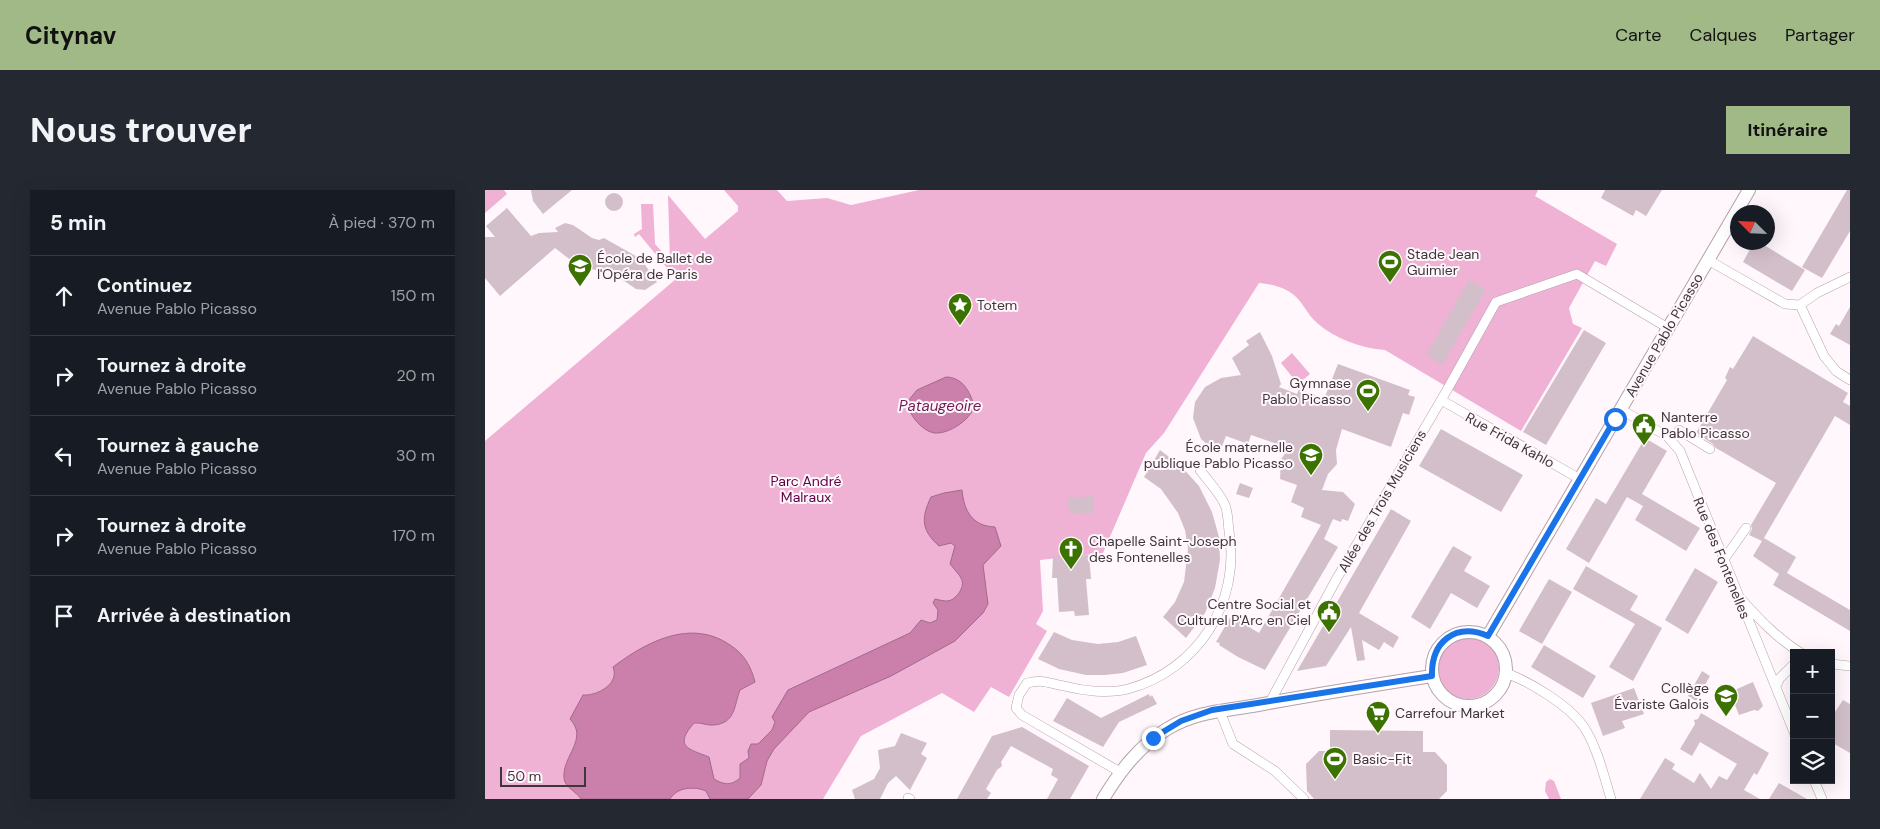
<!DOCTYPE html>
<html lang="fr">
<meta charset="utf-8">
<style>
:root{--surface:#171b24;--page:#242831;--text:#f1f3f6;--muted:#9ea1a6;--line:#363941;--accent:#a0b987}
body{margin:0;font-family:"DM Sans",sans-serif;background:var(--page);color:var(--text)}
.controls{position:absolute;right:15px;bottom:15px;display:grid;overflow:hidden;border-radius:0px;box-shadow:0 5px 20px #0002}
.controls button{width:45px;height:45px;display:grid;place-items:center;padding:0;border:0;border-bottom:1px solid var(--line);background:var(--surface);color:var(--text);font:25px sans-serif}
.compass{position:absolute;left:1245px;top:15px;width:45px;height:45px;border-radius:50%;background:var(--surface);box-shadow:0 5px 20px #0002;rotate:294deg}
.scale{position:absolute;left:15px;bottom:12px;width:86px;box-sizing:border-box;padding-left:5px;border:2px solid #3e363a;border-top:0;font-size:14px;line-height:18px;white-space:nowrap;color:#3e363a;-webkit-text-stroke:4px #fff7fb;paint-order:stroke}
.stop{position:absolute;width:15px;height:15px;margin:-11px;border:4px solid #1a73e8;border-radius:50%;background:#fff}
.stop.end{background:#1a73e8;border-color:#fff;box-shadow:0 1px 5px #0008}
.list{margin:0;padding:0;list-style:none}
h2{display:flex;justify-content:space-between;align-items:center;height:65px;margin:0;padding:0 20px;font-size:21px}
h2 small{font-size:16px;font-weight:400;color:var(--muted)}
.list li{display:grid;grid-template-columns:32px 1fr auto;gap:15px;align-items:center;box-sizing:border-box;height:80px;padding:0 20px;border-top:1px solid var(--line)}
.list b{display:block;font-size:19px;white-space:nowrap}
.list p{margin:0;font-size:16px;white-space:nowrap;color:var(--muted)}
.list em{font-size:16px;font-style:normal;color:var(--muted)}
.icon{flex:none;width:28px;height:28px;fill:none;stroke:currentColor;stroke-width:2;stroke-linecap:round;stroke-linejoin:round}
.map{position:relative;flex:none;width:1365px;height:609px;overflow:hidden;border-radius:0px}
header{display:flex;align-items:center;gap:30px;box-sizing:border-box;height:70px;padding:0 25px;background:var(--accent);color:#111}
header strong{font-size:24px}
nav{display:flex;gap:28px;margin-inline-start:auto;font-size:18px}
.intro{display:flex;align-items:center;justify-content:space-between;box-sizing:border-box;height:120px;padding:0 30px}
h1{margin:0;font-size:35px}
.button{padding:12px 22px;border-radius:0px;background:var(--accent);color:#111;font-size:18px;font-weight:700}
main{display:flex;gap:30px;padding:0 30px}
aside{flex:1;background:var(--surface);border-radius:0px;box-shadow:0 5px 20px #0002}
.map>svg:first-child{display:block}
</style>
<header>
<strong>Citynav</strong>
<nav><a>Carte</a><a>Calques</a><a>Partager</a></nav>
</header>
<div class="intro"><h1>Nous trouver</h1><a class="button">Itinéraire</a></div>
<main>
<aside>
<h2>5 min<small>À pied · 370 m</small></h2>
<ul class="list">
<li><svg class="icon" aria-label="ahead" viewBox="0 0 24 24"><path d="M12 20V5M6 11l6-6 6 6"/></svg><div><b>Continuez</b><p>Avenue Pablo Picasso</p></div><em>150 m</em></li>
<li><svg class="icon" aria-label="right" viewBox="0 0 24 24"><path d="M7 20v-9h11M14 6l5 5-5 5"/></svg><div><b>Tournez à droite</b><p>Avenue Pablo Picasso</p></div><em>20 m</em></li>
<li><svg class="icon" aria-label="left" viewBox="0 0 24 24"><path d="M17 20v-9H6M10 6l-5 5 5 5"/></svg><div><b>Tournez à gauche</b><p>Avenue Pablo Picasso</p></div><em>30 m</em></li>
<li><svg class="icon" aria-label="right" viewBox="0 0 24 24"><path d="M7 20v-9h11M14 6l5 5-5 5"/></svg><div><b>Tournez à droite</b><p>Avenue Pablo Picasso</p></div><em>170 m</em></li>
<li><svg class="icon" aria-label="arrive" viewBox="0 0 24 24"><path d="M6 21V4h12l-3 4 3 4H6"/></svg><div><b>Arrivée à destination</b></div></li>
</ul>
</aside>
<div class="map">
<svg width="1365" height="609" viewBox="0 0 1365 609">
<rect width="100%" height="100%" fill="#fff7fb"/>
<!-- green -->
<path fill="#efb1d4" d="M 0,0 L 19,0 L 22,4 L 0,23 Z
M 239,0 L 292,0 L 302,11 L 342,8 L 366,15 L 434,0 L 1053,0 L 1050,6 L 1132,54 L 1121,76 L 1110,71 L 1084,118 L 1088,134 L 1097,138 L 1036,241 L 900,160 C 875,158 851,149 832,133 C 823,125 818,113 810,106 C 800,97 786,94 774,93 L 679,243 L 661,263 L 618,363 L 555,370 L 558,421 L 551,434 L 562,441 L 524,507 L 506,497 L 489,522 L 457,503 L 376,546 L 338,609 L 0,609 L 0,251 L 191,89 L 154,44 L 150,47 L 149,44 L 157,39 L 156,14 L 168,14 L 170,54 L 185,71 L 183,5 L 220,49 L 253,21 L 253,16 Z
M 807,163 L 825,184 L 813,194 L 796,173 Z
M952 478a31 31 0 1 1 62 0a31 31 0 1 1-62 0Z
M 1065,589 L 1069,591 L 1076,609 L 1064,609 L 1060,601 L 1061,592 Z"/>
<!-- water -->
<path fill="#cb80ac" stroke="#a16a8a" d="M 461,187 C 477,187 486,202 489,217 C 485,230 464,244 450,243 C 438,242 422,224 423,211 L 432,200 Z
M 477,300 C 479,321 487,336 510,337 L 516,356 L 498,375 L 503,414 L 498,423 L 470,451 L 406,486 L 324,522 L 289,559 L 282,571 L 276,595 L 263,609 L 225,609 L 221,601 C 209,596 192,597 185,609 L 96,609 C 91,601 80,598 79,588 C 77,566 104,549 85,529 L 98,505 C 112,506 135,494 128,477 C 161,452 206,428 245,455 C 259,464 266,476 270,492 L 255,500 C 249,515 251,533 229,535 C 222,536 216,532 209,533 C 188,557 204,559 224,567 L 229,589 C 239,595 246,596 255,588 L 255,574 L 264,568 L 263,561 L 266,554 L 273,554 L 287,540 L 290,532 L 287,527 L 303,500 L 425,443 L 436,430 L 445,433 L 452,430 L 453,420 L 448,413 L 450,409 C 454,410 459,411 462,411 C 470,411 480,398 477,390 C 475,385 469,379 465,374 L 470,356 L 466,353 L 454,356 C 436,340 436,328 446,307 L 459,303 Z"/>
<!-- building -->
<path fill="#d3bfca" d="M 46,0 L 87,0 L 58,24 L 48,11 Z
M 1120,0 L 1177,0 L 1161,26 L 1151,20 L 1148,26 L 1116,8 Z
M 1362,0 L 1365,0 L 1365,41 L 1337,88 L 1317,77 Z
M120 12a9 9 0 1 1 18 0a9 9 0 1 1-18 0Z
M 22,18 L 46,46 L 54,43 L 73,42 L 70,38 L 80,33 L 88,35 L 107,48 L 114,50 L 119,48 L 156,69 L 172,92 L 160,100 L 151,99 L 126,82 L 105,79 L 88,72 L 70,58 L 15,106 L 0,88 L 0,47 L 10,47 L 1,36 Z
M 1269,52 L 1274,52 L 1320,80 L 1307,101 L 1258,72 Z
M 984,90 L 1001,100 L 957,175 L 941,165 Z
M 1365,117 L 1365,155 L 1345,144 L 1351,134 L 1354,136 Z
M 1099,140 L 1121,153 L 1061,255 L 1038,242 Z
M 775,142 L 787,166 L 796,194 L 794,197 L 812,204 L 814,199 L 839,209 L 853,174 L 925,200 L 923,205 L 930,207 L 924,225 L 918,223 L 906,257 L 857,239 L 851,260 L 852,274 L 843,284 L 837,300 L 858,302 L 870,314 L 863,331 L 857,329 L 856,332 L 848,329 L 839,349 L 853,357 L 780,480 L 753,467 L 734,455 L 735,453 L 731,452 L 746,426 L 774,443 L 836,335 L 816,327 L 819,318 L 806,312 L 812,295 L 795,289 L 796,269 L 804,258 L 766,245 L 763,254 L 741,246 L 734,264 L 716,249 L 708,228 L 710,212 L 720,197 L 736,188 L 756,185 L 747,168 L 764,155 L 761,151 Z
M 1268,146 L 1363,203 L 1358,212 L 1365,216 L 1365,235 L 1350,226 L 1279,348 L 1311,367 L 1302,383 L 1365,420 L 1365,441 L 1288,395 L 1294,384 L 1268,366 L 1277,351 L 1264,345 L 1267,339 L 1266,335 L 1291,293 L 1231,258 L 1228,254 L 1211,243 L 1242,190 L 1240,188 L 1245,177 L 1248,179 Z
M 956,239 L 1038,285 L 1016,322 L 934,276 Z
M 1160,248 L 1182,261 L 1157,304 L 1215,338 L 1201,361 L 1150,330 L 1158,316 L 1142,307 L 1104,373 L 1081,359 L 1111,308 L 1121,314 Z
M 675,260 L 696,276 L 714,296 L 727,322 L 734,347 L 735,370 L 730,398 L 720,423 L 701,448 L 678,427 L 690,412 L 699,392 L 703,359 L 700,340 L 693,323 L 676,299 L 659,287 Z
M 755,293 L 768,298 L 764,308 L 751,304 Z
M 608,306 L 609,323 L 584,324 L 583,308 Z
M 906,319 L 926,331 L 874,423 L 914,447 L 908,458 L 899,452 L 894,460 L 877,450 L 880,470 L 872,471 L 866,437 L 841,476 L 812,481 Z
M 968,356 L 987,367 L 979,381 L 1005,396 L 992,418 L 966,403 L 945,439 L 926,427 Z
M 604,365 L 606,389 L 601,389 L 604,425 L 590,426 L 589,421 L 574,422 L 572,388 L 567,388 L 568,367 Z
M 1101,376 L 1153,406 L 1145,420 L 1177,438 L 1148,491 L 1124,477 L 1150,434 L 1088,399 Z
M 1210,378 L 1233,392 L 1203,444 L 1180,430 Z
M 1064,389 L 1087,402 L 1057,454 L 1034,441 Z
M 569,442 L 587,450 L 613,454 L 633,452 L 651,446 L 662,475 L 638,483 L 620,485 L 601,485 L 574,479 L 553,469 Z
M 1059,455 L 1111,486 L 1098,508 L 1046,477 Z
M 1217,481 L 1225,486 L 1211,511 L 1203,506 Z
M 1268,492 L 1278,516 L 1273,521 L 1269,520 L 1254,525 L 1245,502 Z
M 1149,498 L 1159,524 L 1137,531 L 1140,538 L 1118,546 L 1106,513 Z
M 664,504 L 665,507 L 667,505 L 672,514 L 634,532 L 618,557 L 568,531 L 582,508 L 616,528 Z
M 1358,510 L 1365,514 L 1365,563 L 1346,552 L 1346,528 Z
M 1216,523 L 1284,563 L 1272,585 L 1269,583 L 1259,600 L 1275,609 L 1155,609 L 1180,568 L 1190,574 L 1187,579 L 1209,593 L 1215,583 L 1226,599 L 1234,586 L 1242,590 L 1252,574 L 1215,552 L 1207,566 L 1195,559 L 1210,534 L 1209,530 L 1213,529 Z
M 537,537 L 604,576 L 585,609 L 562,609 L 573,589 L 566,585 L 568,579 L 526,556 L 516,572 L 517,576 L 512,580 L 501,599 L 506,603 L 502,609 L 472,609 L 507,546 Z
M 845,540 L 938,541 L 938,562 L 950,562 L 962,575 L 962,601 L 954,609 L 829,609 L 822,601 L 821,574 L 834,561 L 845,561 Z
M 416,543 L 442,553 L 436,564 L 442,568 L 425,600 L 411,586 L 403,593 L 395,609 L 370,609 L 367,600 L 389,589 L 395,578 L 393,560 L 410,556 Z
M 1294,593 L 1322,609 L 1284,609 Z"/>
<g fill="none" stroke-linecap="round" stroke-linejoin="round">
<defs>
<path id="street" d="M 1223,70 L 1300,114 L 1315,115 L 1332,103 L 1365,87
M 1315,115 L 1339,166 L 1351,181 L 1365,190
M 956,210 L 1095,289
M 1135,219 L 1182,246 L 1195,261 L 1309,542
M 1194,240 L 1225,259
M 1238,371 L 1261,338
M 1257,410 C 1275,430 1293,449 1316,463
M 1346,474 L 1365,476
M 1021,483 C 1045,492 1084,515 1099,537 C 1112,557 1119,586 1126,609
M 1291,496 L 1295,488 L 1309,474
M 785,512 L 852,388 L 962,200 L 1011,112 L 1092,84 L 1183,138
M 734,519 L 748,554 L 790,581 L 819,609
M 635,582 L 537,525 L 531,518 L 534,505 L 542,493 C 559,489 563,493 579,496 C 598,501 624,504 643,499 C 713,480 756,412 744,341 C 743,333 743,322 740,315 C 735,303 723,291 715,280
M 1329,590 L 1337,609
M 423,608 L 425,609"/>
<path id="secondary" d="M947 479a37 37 0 1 1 74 0a37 37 0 1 1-74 0Z
M 1003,446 L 1264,0
M 618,609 C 635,581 654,556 682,539 C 711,521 740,521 773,515 C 831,504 889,495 947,486"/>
</defs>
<!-- street casing -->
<use href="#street" stroke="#b4a1ab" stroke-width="10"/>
<!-- secondary casing -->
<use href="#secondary" stroke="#b4a1ab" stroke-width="14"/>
<!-- street -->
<use href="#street" stroke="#fff" stroke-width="9"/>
<!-- secondary -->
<use href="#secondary" stroke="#fff" stroke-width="12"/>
</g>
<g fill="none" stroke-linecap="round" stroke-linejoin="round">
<!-- route -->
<path stroke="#1a73e8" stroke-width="6" d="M 668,548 L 696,531 L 727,520 L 947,486 C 946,452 970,432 1003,446 L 1130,229"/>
</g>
<!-- icons -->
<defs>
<symbol id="stadium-pin" viewBox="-11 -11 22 30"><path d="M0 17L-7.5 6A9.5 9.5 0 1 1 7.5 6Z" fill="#3c7300" stroke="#fff7fb"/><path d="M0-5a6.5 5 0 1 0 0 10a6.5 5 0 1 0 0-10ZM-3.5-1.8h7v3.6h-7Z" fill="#fff"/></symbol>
<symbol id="school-pin" viewBox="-11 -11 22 30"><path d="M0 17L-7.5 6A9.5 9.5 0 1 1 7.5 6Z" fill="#3c7300" stroke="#fff7fb"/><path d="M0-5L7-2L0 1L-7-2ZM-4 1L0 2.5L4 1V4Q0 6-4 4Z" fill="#fff"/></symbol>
<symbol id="sight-pin" viewBox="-11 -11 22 30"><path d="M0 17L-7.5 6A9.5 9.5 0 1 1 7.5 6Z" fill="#3c7300" stroke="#fff7fb"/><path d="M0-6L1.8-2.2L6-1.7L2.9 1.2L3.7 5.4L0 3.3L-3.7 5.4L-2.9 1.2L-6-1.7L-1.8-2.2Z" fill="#fff"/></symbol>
<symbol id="civic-pin" viewBox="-11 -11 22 30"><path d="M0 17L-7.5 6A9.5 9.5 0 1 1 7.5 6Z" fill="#3c7300" stroke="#fff7fb"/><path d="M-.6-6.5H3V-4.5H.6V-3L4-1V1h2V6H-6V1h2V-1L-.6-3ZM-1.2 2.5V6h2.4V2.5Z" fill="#fff"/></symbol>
<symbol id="church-pin" viewBox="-11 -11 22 30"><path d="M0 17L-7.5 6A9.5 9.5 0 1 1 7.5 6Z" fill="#3c7300" stroke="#fff7fb"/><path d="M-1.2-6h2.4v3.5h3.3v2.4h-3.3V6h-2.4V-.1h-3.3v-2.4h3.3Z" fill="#fff"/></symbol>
<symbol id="supermarket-pin" viewBox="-11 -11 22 30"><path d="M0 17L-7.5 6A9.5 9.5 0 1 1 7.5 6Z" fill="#3c7300" stroke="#fff7fb"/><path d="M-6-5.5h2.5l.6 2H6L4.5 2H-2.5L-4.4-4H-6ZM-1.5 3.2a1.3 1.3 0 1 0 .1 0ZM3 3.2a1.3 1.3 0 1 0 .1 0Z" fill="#fff"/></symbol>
</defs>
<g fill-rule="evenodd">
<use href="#stadium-pin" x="891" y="58" width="28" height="38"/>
<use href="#school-pin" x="81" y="62" width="28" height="38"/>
<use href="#sight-pin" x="461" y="101" width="28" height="38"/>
<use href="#stadium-pin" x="869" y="187" width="28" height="38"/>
<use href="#civic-pin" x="1145" y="221" width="28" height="38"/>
<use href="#school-pin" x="812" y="251" width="28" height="38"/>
<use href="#church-pin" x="572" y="345" width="28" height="38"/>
<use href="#civic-pin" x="830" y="408" width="28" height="38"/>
<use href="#school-pin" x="1227" y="492" width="28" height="38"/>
<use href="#supermarket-pin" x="879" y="509" width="28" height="38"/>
<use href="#stadium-pin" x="836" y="555" width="28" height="38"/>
</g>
<g text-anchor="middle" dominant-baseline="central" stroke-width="4" stroke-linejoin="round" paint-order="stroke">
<!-- poi labels -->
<g font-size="14" fill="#3e363a" stroke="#fff7fb" text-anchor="start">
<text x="922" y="64">Stade Jean<tspan x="922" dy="16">Guimier</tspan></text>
<text x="112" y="68">École de Ballet de<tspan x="112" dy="16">l'Opéra de Paris</tspan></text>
<text x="492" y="115">Totem</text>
<text x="866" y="193" text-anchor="end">Gymnase<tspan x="866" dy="16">Pablo Picasso</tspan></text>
<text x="1176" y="227">Nanterre<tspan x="1176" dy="16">Pablo Picasso</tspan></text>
<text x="808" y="257" text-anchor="end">École maternelle<tspan x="808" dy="16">publique Pablo Picasso</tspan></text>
<text x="604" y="351">Chapelle Saint-Joseph<tspan x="604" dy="16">des Fontenelles</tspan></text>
<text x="826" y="414" text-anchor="end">Centre Social et<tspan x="826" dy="16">Culturel P'Arc en Ciel</tspan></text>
<text x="1224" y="498" text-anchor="end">Collège<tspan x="1224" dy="16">Évariste Galois</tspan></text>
<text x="910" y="523">Carrefour Market</text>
<text x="868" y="569">Basic-Fit</text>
</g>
<!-- street labels -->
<g font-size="14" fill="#3e363a" stroke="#fff7fb">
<text transform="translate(1179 145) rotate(-60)">Avenue Pablo Picasso</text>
<text transform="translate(1025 250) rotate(29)">Rue Frida Kahlo</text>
<text transform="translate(897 311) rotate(-60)">Allée des Trois Musiciens</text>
<text transform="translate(1237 368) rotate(68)">Rue des Fontenelles</text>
</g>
<!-- park labels -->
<g font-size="14" fill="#5f0144" stroke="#fff7fb">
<text x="321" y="291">Parc André<tspan x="321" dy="16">Malraux</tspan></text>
</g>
<!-- water labels -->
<g font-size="15" font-style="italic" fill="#721a55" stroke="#fff7fb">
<text x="455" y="216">Pataugeoire</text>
</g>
</g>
</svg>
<div class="controls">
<button>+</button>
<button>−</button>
<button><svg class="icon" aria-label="layers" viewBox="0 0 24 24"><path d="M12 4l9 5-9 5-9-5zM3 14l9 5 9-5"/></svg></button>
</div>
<svg class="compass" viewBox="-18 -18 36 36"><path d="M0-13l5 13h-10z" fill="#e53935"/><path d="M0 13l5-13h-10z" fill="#9ea1a6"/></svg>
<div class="scale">50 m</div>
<div class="stop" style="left:1130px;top:229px"></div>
<div class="stop end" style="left:668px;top:548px"></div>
</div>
</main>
